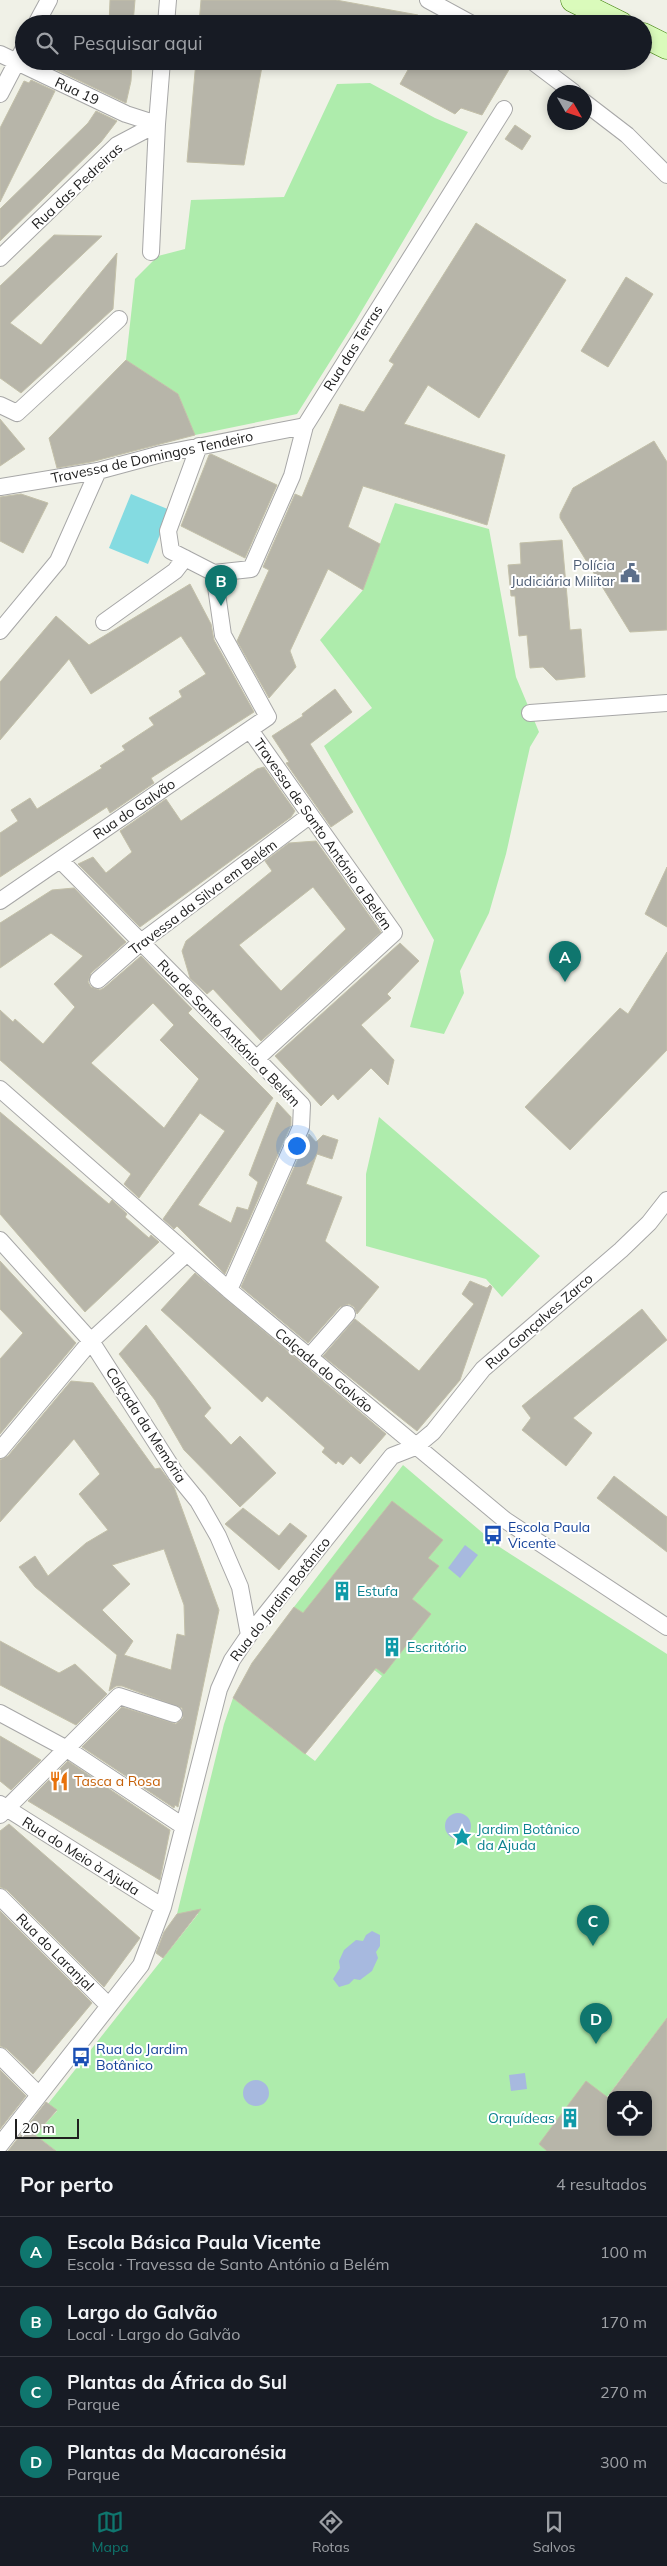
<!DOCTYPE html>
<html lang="pt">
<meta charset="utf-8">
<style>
:root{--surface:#171b24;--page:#20242c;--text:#f1f3f6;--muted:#9ea1a6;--line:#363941;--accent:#0f766e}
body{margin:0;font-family:Mulish,sans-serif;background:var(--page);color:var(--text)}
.controls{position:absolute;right:15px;bottom:15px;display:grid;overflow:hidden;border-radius:10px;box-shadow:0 2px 8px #0003}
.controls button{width:45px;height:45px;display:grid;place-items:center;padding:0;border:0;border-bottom:1px solid var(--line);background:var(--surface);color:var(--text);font:25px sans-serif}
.compass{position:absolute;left:547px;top:85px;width:45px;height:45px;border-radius:50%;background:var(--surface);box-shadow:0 2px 8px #0003;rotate:129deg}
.scale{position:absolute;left:15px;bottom:12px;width:64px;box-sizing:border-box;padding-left:5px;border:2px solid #202020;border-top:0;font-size:14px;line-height:18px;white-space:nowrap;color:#202020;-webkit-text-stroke:4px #fff;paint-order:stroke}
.you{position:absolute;left:296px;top:1145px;width:18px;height:18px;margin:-12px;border:4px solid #fff;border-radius:50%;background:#1a73e8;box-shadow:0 0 0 8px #1a73e833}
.badge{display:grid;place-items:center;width:32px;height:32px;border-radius:50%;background:var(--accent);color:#fff;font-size:16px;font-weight:700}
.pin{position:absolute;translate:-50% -41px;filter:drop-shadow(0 1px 2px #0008)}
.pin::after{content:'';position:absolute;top:26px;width:18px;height:15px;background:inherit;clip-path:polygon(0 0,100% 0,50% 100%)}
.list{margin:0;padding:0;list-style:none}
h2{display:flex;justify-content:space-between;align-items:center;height:65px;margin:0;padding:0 20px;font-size:21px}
h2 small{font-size:16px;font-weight:400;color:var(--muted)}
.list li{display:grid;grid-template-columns:32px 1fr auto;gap:15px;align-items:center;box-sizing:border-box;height:70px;padding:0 20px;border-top:1px solid var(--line)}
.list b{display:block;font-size:19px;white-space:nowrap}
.list p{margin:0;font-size:16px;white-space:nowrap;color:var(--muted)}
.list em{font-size:16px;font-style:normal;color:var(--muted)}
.icon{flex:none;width:28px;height:28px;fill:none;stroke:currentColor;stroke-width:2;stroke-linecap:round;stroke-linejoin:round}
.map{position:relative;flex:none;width:667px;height:2151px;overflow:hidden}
.search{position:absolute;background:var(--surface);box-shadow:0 2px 8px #0003;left:15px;right:15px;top:15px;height:55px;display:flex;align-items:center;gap:12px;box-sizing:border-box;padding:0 18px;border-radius:28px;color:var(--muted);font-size:19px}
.sheet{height:345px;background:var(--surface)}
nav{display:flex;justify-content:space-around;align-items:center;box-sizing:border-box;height:70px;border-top:1px solid var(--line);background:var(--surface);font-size:14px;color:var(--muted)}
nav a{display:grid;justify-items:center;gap:2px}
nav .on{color:var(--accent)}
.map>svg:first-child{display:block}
</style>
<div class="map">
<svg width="667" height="2151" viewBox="0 0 667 2151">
<rect width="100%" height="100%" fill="#f0f1e7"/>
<!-- grass -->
<path fill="#aeecac" d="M 370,83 L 435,118 L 468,132 L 355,322 L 297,414 L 195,435 L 178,394 L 126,360 L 135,279 L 158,256 L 185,249 L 191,200 L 284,197 L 337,84 Z
M 395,503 L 489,529 L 516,677 L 539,732 L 530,747 L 506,854 L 489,913 L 460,971 L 464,993 L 444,1034 L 410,1027 L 434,940 L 324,746 L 372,708 L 320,640 L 363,590 Z
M 379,1117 L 540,1256 L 502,1297 L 486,1279 L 366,1246 L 366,1174 Z
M 403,1465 L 498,1546 L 667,1654 L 667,2018 L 566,2151 L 56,2151 L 35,2135 L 57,2111 L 48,2104 L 198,1914 L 177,1914 L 224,1724 L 233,1698 L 315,1761 L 382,1676 L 294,1607 Z"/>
<!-- pitch -->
<path fill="#84dbe1" d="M 131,494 L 170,510 L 148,564 L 109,548 Z"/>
<!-- water -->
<path fill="#a7b9df" d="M 465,1545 L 478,1555 L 460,1578 L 448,1568 Z
M445 1826a13 13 0 1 1 26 0a13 13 0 1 1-26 0Z
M 372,1931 L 380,1935 L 380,1946 L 376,1952 L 378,1958 L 372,1971 L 360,1980 L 354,1979 L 349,1984 L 339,1987 L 333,1979 L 340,1968 L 339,1961 L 344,1950 L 356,1940 L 363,1941 L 366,1935 Z
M 525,2073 L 527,2089 L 511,2091 L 509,2075 Z
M243 2093a13 13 0 1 1 26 0a13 13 0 1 1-26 0Z"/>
<!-- building -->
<path fill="#b7b5a9" stroke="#c3c0a9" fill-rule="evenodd" d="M 110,0 L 135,0 L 133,24 L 109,24 Z
M 201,0 L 336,0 L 418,15 L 417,24 L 199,24 Z
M 38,61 L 132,61 L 131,81 L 126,103 Z
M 196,61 L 263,61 L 244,165 L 187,162 Z
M 413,61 L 496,61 L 510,68 L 482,115 L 461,108 L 455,114 L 400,84 Z
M 31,80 L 55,91 L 0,202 L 0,128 L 24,81 L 29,83 Z
M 96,111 L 117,121 L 101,142 L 0,241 L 0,209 L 88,123 Z
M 515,125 L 531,136 L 522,150 L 505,139 Z
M 476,223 L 566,280 L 479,418 L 428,385 L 404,424 L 505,455 L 487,525 L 363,486 L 348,527 L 380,544 L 363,590 L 328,569 L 290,651 L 296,667 L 269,698 L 237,641 L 269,570 L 263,567 L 295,494 L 302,497 L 340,404 L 364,412 L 394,364 L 389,361 Z
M 54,235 L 102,236 L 10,323 L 41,345 L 117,253 L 113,309 L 21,393 L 0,378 L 0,286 Z
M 626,277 L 653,294 L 608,367 L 581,351 Z
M 126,360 L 178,394 L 195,435 L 91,462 L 57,468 L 49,438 Z
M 0,419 L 25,449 L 0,466 Z
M 654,441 L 667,462 L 667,630 L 630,632 L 560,518 L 560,514 L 573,488 Z
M 211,454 L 277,485 L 245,558 L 181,526 L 209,455 Z
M 21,494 L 48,503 L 23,553 L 0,541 L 0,497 Z
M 562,540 L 570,630 L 581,629 L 585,677 L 556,680 L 543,667 L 530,668 L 527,635 L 519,636 L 515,596 L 511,596 L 508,565 L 521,564 L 520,543 Z
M 190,584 L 211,624 L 214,640 L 254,712 L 151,778 L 154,783 L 110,813 L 107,807 L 0,877 L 0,833 L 18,821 L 11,810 L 30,798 L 37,809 L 102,768 L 100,766 L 125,750 L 122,746 L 154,725 L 149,718 L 182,697 L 179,691 L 206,674 L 181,636 L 91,694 L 69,659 L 0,740 L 0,682 L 56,616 L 89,645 Z
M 335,689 L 352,712 L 310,744 L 353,812 L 331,827 L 286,763 L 289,762 L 272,736 L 303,716 L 302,714 Z
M 264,767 L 295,811 L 291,817 L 140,927 L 78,864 L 93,857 L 106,873 L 132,852 L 120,831 L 166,799 L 181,821 L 257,769 Z
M 316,841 L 381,932 L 261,1041 L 213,989 L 207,994 L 190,978 L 182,951 L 186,941 L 272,871 L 265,861 L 289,843 ZM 313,887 L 346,929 L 281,991 L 239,945 Z
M 667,867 L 667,927 L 645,914 Z
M 74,888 L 126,942 L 91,973 L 88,982 L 91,987 L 100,990 L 104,988 L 141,956 L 192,1009 L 188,1013 L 273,1098 L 198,1205 L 231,1223 L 237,1207 L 248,1210 L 258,1182 L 249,1175 L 277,1102 L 291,1117 L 291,1125 L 225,1274 L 177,1226 L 174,1229 L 163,1219 L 225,1131 L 200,1113 L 139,1198 L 124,1184 L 131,1174 L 0,1060 L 0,1010 L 13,1022 L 15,1019 L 43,1044 L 75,1007 L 54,984 L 83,956 L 51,933 L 0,968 L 0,923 L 52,890 ZM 153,1003 L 174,1025 L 160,1040 L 199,1079 L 164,1128 L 91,1063 Z
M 400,943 L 419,961 L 387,994 L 391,998 L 361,1025 L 394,1060 L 388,1085 L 371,1068 L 338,1100 L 333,1094 L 321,1106 L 275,1056 Z
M 667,952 L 667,1050 L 570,1150 L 525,1107 L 620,1008 L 628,1014 Z
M 0,1112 L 109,1204 L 112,1200 L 127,1214 L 125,1217 L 149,1238 L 151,1235 L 159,1242 L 85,1312 L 0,1214 Z
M 309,1134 L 316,1142 L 323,1135 L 338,1140 L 332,1159 L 317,1154 L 306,1184 L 342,1197 L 325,1241 L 379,1287 L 357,1314 L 354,1307 L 349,1304 L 340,1307 L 308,1343 L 241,1287 Z
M 0,1261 L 76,1343 L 0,1434 L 0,1359 L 23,1333 L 0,1309 Z
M 195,1273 L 386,1434 L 360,1464 L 351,1456 L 343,1465 L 338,1461 L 336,1464 L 322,1452 L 325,1448 L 267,1396 L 262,1402 L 161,1310 Z
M 470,1281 L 487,1288 L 490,1285 L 492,1287 L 460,1380 L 417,1431 L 323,1356 L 355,1319 L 419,1371 L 474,1304 L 462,1294 Z
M 642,1309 L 667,1340 L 573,1418 L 592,1433 L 566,1466 L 522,1430 L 531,1418 L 522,1406 Z
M 146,1325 L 211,1408 L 204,1416 L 231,1445 L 240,1436 L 276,1473 L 240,1507 L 184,1450 L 155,1400 L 119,1354 Z
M 71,1381 L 93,1383 L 155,1469 L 160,1468 L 174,1487 L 219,1610 L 178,1807 L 175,1805 L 174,1808 L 82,1747 L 122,1707 L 176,1724 L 183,1718 L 182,1708 L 122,1686 L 116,1686 L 109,1691 L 117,1655 L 35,1587 L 19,1567 L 35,1556 L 48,1576 L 86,1543 L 108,1530 L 79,1494 L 100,1474 L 74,1439 L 0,1522 L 0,1460 L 8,1456 ZM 164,1549 L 184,1605 L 185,1636 L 177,1634 L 171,1670 L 124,1655 L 133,1641 L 102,1610 L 130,1584 L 112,1565 Z
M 614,1476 L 667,1517 L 667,1552 L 597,1498 Z
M 392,1501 L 443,1540 L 428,1558 L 439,1566 L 412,1599 L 431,1614 L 384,1674 L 376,1668 L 305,1754 L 233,1698 L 252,1663 L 294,1607 L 303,1613 Z
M 243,1508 L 279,1536 L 290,1523 L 307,1536 L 279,1570 L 225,1524 Z
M 0,1641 L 59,1673 L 75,1664 L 107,1694 L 76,1725 L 0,1685 Z
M 0,1736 L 41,1760 L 11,1790 L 0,1781 Z
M 68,1761 L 170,1830 L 160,1880 L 28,1801 Z
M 9,1824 L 140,1938 L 104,1987 L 7,1890 L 0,1887 L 0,1831 Z
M 201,1909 L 163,1958 L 156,1953 L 164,1932 L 177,1914 Z
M 0,1911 L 92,2003 L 33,2074 L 7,2049 L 0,2046 Z
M 667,2018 L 667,2151 L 547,2151 L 539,2144 L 586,2081 L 611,2100 L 611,2132 L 648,2132 L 648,2095 L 609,2095 Z
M 0,2070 L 26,2096 L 0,2129 Z
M 46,2102 L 57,2110 L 35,2135 L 56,2151 L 8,2151 Z"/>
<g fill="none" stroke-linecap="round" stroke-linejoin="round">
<defs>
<path id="street" d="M 428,0 L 472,24
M 36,24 L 49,0
M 166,24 L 168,0
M 0,54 L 126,114 L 157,124 L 151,252
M 532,61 L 573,92
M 0,94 L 24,48
M 584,102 L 627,135 L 667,175
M 0,258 L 117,145 L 157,124 L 162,61
M 0,405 L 17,413 L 119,319
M 199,446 L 168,531 L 171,551 L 214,573
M 0,487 L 98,471 L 161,454 L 305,426
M 214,573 L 251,569 L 292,476 L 305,426 L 504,109
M 104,622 L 175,571 L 185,558
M 0,631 L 58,561 L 98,471
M 530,713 L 667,703
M 250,730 L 394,933 L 256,1059
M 60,860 L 302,1105 L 301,1127 L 229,1290
M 0,901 L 268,717 L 223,635 L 214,573
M 98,980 L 141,942 L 309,816
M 0,1089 L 229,1290 L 505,1520 L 667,1627
M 0,1240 L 91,1341 L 176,1474 L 198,1501 L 218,1536 L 240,1587 L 249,1635
M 309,1357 L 347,1314
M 0,1450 L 91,1341 L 187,1253
M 0,1713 L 67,1749 L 183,1826
M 0,1804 L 163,1907
M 0,1815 L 119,1696 L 174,1714
M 0,1897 L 109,2006
M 0,2056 L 39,2095
M 0,2145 L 141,1965 L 163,1907 L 219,1689 L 232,1660 L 249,1635 L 392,1456 L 415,1447 L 433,1432 L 483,1369 L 621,1250 L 649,1223 L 667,1200"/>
<path id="secondary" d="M 573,0 L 621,24
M 643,35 L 667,47"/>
</defs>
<!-- street casing -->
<use href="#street" stroke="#a7a7a7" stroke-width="18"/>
<!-- secondary casing -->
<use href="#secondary" stroke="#387c02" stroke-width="25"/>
<!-- street -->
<use href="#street" stroke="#fff" stroke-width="16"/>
<!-- secondary -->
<use href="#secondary" stroke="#dafbbb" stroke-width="24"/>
</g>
<!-- icons -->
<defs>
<symbol id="civic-bare" viewBox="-9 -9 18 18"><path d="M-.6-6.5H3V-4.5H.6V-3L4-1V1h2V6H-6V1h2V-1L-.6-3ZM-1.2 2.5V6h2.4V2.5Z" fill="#5c6f8a" stroke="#fff" stroke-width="2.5" paint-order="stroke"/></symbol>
<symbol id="bus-bare" viewBox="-9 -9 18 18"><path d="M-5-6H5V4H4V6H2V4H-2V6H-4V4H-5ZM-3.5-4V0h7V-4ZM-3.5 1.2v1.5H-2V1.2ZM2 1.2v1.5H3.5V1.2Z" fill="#1a4fb4" stroke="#fff" stroke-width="2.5" paint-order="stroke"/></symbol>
<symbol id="building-bare" viewBox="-9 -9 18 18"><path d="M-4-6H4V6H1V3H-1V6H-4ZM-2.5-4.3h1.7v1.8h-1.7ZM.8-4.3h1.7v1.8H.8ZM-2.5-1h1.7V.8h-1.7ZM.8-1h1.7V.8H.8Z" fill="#0f9aa8" stroke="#fff" stroke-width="2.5" paint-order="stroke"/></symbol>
<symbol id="restaurant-bare" viewBox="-9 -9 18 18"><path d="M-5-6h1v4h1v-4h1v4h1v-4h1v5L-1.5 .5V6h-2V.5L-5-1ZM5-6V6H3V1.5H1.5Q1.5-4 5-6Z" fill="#e8710a" stroke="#fff" stroke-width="2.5" paint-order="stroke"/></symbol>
<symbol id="sight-bare" viewBox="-9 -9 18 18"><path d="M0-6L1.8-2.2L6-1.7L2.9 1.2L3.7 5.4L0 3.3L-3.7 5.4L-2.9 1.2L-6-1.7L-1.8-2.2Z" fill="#0f9aa8" stroke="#fff" stroke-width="2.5" paint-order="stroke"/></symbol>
</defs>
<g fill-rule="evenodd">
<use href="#civic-bare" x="616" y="559" width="28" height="28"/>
<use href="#bus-bare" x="479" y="1521" width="28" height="28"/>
<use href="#building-bare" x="328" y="1577" width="28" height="28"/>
<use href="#building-bare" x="378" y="1633" width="28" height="28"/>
<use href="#restaurant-bare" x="45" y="1767" width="28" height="28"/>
<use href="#sight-bare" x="448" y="1823" width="28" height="28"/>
<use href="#bus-bare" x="67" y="2043" width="28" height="28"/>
<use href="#building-bare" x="556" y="2104" width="28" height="28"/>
</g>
<g text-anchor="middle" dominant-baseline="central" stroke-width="4" stroke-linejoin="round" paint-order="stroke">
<!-- street labels -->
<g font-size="14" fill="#202020" stroke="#fff">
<text transform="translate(77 91) rotate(25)">Rua 19</text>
<text transform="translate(77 186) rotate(-43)">Rua das Pedreiras</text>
<text transform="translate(353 348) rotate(-58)">Rua das Terras</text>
<text transform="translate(152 457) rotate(-12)">Travessa de Domingos Tendeiro</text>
<text transform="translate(134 809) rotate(-34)">Rua do Galvão</text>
<text transform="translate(323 834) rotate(55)">Travessa de Santo António a Belém</text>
<text transform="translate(203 897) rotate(-37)">Travessa da Silva em Belém</text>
<text transform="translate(229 1033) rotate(46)">Rua de Santo António a Belém</text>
<text transform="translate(539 1321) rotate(-41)">Rua Gonçalves Zarco</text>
<text transform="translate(324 1370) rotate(40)">Calçada do Galvão</text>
<text transform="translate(146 1425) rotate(57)">Calçada da Memória</text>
<text transform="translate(280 1599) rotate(-52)">Rua do Jardim Botânico</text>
<text transform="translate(81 1856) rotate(32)">Rua do Meio à Ajuda</text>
<text transform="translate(55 1952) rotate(45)">Rua do Laranjal</text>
</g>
<!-- service labels -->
<g font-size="14" fill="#4e5e75" stroke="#fff" text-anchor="end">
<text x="615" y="565">Polícia<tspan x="615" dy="16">Judiciária Militar</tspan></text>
</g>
<!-- transit labels -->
<g font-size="14" fill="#164399" stroke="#fff" text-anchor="start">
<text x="508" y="1527">Escola Paula<tspan x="508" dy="16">Vicente</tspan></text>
<text x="96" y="2049">Rua do Jardim<tspan x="96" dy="16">Botânico</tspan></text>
</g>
<!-- culture labels -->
<g font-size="14" fill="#0d838f" stroke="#fff" text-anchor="start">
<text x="357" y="1591">Estufa</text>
<text x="407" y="1647">Escritório</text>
<text x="477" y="1829">Jardim Botânico<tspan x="477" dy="16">da Ajuda</tspan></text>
<text x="555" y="2118" text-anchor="end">Orquídeas</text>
</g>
<!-- food labels -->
<g font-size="14" fill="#c56008" stroke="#fff" text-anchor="start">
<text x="74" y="1781">Tasca a Rosa</text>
</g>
</g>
</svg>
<div class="controls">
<button><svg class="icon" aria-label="locate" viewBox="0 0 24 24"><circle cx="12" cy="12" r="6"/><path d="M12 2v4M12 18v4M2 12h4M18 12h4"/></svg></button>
</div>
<svg class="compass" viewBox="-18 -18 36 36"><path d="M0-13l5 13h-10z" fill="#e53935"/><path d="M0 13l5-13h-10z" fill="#9ea1a6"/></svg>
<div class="scale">20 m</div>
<div class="you"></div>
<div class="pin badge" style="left:565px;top:982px">A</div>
<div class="pin badge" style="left:221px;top:606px">B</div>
<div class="pin badge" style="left:593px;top:1946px">C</div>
<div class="pin badge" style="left:596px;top:2044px">D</div>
<div class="search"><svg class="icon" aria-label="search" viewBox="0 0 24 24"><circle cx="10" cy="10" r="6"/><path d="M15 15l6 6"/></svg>Pesquisar aqui</div>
</div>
<section class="sheet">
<h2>Por perto<small>4 resultados</small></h2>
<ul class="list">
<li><span class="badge">A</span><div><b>Escola Básica Paula Vicente</b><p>Escola · Travessa de Santo António a Belém</p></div><em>100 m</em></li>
<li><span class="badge">B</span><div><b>Largo do Galvão</b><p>Local · Largo do Galvão</p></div><em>170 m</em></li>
<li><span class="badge">C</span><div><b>Plantas da África do Sul</b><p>Parque</p></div><em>270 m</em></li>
<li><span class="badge">D</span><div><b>Plantas da Macaronésia</b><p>Parque</p></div><em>300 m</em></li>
</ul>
</section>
<nav>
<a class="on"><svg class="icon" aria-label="map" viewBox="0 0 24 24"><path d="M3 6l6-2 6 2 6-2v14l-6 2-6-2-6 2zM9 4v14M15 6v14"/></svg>Mapa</a>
<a><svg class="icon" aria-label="directions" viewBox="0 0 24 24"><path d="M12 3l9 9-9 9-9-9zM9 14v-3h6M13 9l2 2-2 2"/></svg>Rotas</a>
<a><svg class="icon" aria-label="saved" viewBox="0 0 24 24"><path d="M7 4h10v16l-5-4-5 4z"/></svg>Salvos</a>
</nav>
